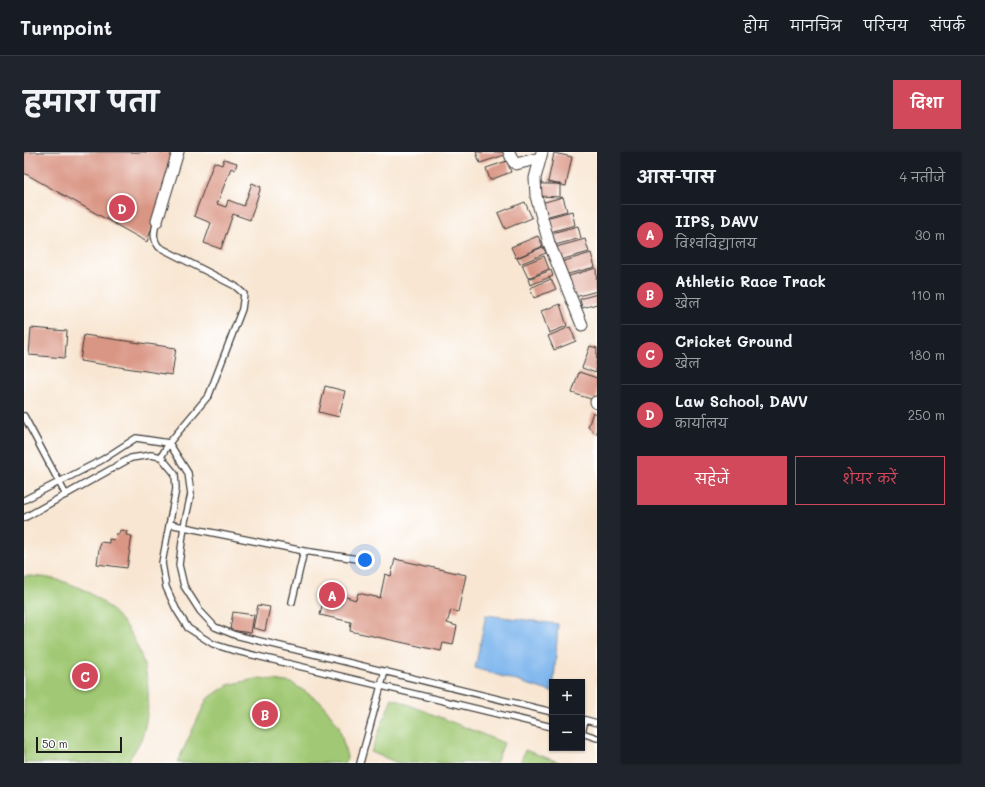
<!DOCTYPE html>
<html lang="hi">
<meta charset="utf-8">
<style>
:root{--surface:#171b24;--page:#20242c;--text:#f1f3f6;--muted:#9ea1a6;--line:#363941;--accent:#d1495b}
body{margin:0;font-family:Mali,"Playpen Sans Deva",sans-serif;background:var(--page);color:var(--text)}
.controls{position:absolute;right:12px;bottom:12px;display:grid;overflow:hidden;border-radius:0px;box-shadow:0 1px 3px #0004}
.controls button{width:36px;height:36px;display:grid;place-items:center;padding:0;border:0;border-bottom:1px solid var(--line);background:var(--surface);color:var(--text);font:20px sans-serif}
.scale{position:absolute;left:12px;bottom:10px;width:86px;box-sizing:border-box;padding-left:4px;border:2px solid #1c1c1c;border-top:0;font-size:11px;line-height:14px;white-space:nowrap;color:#1c1c1c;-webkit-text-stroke:3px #fff;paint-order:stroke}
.you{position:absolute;left:341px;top:408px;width:14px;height:14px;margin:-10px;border:3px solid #fff;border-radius:50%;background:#1a73e8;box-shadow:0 0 0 6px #1a73e833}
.badge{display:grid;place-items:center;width:26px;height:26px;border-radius:50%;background:var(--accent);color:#fff;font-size:13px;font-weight:700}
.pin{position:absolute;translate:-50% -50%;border:2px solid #fff;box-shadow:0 1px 4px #0006}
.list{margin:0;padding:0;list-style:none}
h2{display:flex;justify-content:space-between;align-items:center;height:52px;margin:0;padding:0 16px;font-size:17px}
h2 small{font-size:13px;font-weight:400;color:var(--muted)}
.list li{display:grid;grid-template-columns:26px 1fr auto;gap:12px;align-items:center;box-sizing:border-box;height:60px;padding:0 16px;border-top:1px solid var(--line)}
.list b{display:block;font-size:15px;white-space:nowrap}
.list p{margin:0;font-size:13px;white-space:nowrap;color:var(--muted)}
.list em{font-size:13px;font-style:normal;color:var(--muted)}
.actions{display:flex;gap:8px;padding:12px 16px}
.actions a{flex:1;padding:9px 0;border:1px solid var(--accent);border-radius:0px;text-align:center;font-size:14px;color:var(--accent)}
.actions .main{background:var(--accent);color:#fff}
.map{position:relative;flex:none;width:573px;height:611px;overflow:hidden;border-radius:0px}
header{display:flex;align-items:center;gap:24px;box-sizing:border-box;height:56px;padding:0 20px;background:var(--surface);border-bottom:1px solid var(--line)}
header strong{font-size:19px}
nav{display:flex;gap:22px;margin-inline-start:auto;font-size:14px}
.intro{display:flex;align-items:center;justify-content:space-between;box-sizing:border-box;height:96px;padding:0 24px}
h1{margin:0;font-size:28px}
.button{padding:10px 18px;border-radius:0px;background:var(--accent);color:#fff;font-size:14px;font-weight:700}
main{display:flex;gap:24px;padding:0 24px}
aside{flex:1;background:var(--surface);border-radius:0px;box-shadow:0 1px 3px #0004}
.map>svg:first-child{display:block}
</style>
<header>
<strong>Turnpoint</strong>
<nav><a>होम</a><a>मानचित्र</a><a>परिचय</a><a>संपर्क</a></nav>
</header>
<div class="intro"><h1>हमारा पता</h1><a class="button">दिशा</a></div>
<main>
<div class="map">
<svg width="573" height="611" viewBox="0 0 573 611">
<rect width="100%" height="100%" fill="#fff"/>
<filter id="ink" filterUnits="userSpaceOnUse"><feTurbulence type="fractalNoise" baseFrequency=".025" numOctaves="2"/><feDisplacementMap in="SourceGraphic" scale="8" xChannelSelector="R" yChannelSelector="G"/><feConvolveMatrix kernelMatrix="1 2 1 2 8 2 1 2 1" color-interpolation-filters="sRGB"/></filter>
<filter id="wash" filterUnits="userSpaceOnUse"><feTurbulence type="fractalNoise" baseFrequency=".012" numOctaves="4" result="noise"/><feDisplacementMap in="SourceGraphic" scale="16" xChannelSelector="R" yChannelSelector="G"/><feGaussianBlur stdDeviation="0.9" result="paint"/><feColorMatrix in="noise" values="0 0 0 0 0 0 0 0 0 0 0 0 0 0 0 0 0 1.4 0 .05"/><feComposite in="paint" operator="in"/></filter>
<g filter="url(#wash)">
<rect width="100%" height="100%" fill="#f8e6d2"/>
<!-- green -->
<path fill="#a1c975" stroke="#5e7248" d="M 0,424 C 86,423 144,503 118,585 C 115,594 107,603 103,611 L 0,611 Z
M 236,526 L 268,531 L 298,551 L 315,574 L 323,605 L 322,611 L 153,611 L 183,547 L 204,533 Z
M 368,546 L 480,591 L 472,611 L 374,611 L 347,600 Z
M 501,598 L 537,611 L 496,611 Z"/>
<!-- water -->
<path fill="#7db5ed" stroke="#4c6884" d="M 462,463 L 534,472 L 530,530 L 528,530 L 528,540 L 451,516 Z"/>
<g id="blocks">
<!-- building -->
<path fill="#da9685" d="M 0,0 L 152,0 L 123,90 L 0,21 Z
M 452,0 L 480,0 L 481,3 L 456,11 Z
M 530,1 L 548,5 L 542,34 L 524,30 Z
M 200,7 L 213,11 L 211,18 L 207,16 L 193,52 L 202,55 L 204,48 L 220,54 L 228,31 L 237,35 L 226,68 L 209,62 L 197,97 L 180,91 L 187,71 L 170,64 L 190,10 L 198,13 Z
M 483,9 L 487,20 L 466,28 L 462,16 Z
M 514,32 L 536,32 L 536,45 L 514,44 Z
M 539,45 L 543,59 L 521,65 L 517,51 Z
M 501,50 L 508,66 L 481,77 L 474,61 Z
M 548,59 L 551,73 L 526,80 L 522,66 Z
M 554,74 L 557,86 L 531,93 L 528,81 Z
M 514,84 L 519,94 L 492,106 L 487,95 Z
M 561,87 L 565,100 L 536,108 L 532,95 Z
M 519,95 L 522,101 L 496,112 L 493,106 Z
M 567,101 L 571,115 L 540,123 L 537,110 Z
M 520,104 L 525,117 L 504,126 L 498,113 Z
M 572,116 L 573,139 L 551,145 L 545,124 Z
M 527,118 L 529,124 L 506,133 L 504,127 Z
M 527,127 L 532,137 L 510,146 L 506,136 Z
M 573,142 L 573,152 L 558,156 L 556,147 Z
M 536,152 L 543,174 L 525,181 L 517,159 Z
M 546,175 L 552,189 L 530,198 L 524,184 Z
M 7,176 L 43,179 L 41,206 L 5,203 Z
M 60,183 L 152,196 L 148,223 L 56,209 Z
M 566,194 L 573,196 L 572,221 L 558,216 Z
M 555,220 L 573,226 L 573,249 L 548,241 Z
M 301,234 L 321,239 L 315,265 L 295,260 Z
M 569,260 L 573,262 L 573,283 L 564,275 Z
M 96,378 L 103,379 L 102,383 L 108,384 L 103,416 L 73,412 L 76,390 L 85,391 L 85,387 L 91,388 L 92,382 L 95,382 Z
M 371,407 L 442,423 L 434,460 L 427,458 L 423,471 L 433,474 L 429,493 L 419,491 L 417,499 L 326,479 L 327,470 L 296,463 L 299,449 L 317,453 L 319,444 L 332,448 L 334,441 L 356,446 L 361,422 L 367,424 Z
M 234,453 L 246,455 L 241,479 L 229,476 Z
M 209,460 L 230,463 L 227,481 L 206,478 Z"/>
</g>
</g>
<g filter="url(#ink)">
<use href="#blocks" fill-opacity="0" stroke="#3d3a37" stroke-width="1"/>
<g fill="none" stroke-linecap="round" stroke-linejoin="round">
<defs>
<path id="service" d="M 133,69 C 130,79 128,86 135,95 L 211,134 L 220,142 L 218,157 L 185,243 L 145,291 L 137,305
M 0,264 L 42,343
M 0,348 L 78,308 L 112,286 L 145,291 L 164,321 L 167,342 L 160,374 L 155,413 L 160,434 L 176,459 L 191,475 L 211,483 L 528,560
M 0,366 L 107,306 L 127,303 L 137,305 L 151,322 L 152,337 L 138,411 L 142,435 L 152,457 L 164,476 L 189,492 L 208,498 L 528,575
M 145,372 L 280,399 L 334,407
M 268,450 L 280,399
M 558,567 L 573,571
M 558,581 L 573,586
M 558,581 L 561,568
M 336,611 L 361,519"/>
<path id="minor" d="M 485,0 L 489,9 L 492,12 L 516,6
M 518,0 L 511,26 L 512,44 L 525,91 L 558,173
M 133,69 L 154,0
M 572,250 L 573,251"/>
</defs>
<!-- service casing -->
<use href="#service" stroke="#3d3a37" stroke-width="8"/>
<!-- minor casing -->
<use href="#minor" stroke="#3d3a37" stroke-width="13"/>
<!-- service -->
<use href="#service" stroke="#fff" stroke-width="5.5"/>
<!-- minor -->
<use href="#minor" stroke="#fff" stroke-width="11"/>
</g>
</g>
</svg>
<div class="controls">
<button>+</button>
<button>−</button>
</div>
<div class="scale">50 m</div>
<div class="you"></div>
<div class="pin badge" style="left:308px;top:443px">A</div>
<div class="pin badge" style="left:241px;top:562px">B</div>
<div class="pin badge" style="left:61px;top:524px">C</div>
<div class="pin badge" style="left:98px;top:56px">D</div>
</div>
<aside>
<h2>आस-पास<small>4 नतीजे</small></h2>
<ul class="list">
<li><span class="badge">A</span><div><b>IIPS, DAVV</b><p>विश्वविद्यालय</p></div><em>30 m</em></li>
<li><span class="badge">B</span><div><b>Athletic Race Track</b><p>खेल</p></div><em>110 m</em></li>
<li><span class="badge">C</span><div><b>Cricket Ground</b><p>खेल</p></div><em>180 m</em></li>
<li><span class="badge">D</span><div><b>Law School, DAVV</b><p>कार्यालय</p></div><em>250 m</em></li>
</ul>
<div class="actions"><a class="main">सहेजें</a><a>शेयर करें</a></div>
</aside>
</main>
